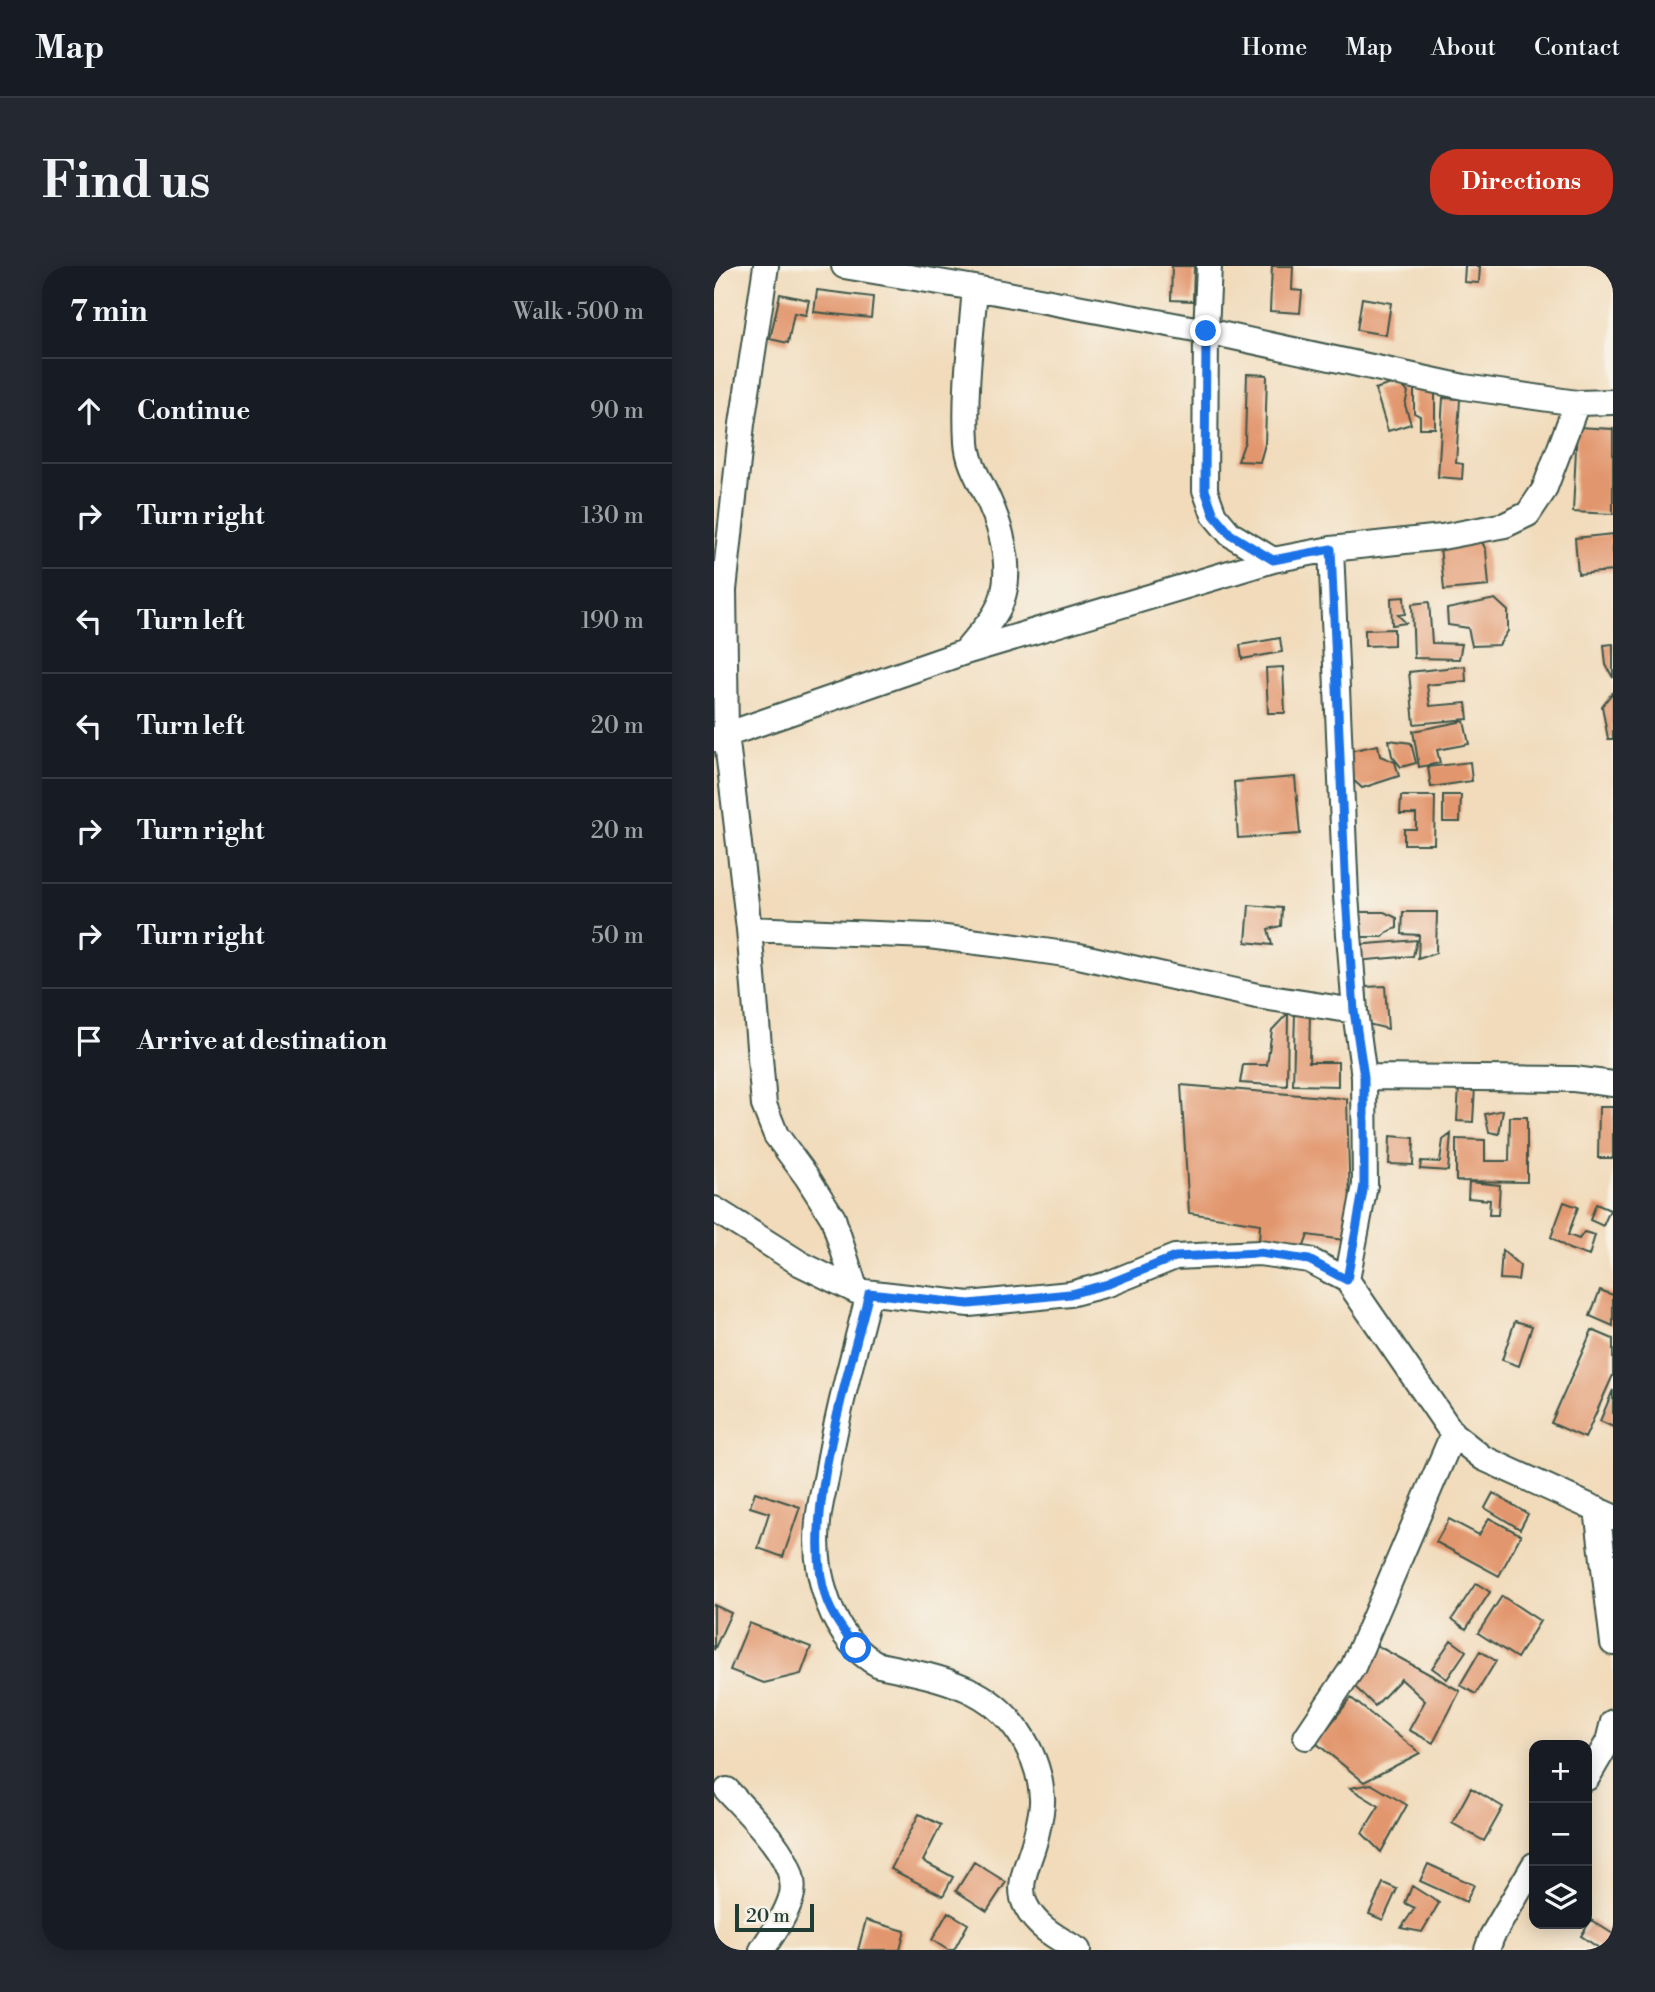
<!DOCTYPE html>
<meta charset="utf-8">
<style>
:root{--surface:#171b24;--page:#242831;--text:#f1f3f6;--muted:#9ea1a6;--line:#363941;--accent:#c8321e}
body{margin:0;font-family:"Libre Bodoni",serif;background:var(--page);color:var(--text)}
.controls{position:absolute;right:21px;bottom:21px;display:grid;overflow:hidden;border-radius:14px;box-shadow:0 4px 18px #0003}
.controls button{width:63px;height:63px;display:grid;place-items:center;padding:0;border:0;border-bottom:2px solid var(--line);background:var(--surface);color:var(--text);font:35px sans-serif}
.scale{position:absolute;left:21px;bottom:18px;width:79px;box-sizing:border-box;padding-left:7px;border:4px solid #1f3d34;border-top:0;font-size:19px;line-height:24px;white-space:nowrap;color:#1f3d34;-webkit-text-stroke:5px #f7f3e8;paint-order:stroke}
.stop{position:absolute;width:21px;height:21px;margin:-16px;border:5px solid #1a73e8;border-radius:50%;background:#fff}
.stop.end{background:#1a73e8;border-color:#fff;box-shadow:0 2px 7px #0008}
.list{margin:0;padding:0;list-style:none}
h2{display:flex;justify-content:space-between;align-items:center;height:91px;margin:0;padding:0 28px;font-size:30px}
h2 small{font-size:23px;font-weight:400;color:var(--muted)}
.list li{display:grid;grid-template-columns:46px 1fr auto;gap:21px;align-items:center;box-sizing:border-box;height:105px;padding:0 28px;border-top:2px solid var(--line)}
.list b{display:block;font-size:26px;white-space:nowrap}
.list em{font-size:23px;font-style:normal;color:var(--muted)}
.icon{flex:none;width:38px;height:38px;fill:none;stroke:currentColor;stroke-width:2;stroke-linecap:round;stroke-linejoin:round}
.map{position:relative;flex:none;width:899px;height:1684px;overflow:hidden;border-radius:28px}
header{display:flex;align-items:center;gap:42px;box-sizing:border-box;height:98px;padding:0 35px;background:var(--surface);border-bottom:2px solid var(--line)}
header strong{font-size:33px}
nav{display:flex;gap:38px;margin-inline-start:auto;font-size:24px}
.intro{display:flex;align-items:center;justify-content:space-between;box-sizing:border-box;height:168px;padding:0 42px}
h1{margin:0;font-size:49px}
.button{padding:18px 32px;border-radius:28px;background:var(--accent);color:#fff;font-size:24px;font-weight:700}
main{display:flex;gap:42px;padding:0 42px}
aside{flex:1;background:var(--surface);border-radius:28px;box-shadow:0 4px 18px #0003}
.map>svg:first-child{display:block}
</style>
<header>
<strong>Map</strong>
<nav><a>Home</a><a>Map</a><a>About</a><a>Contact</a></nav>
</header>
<div class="intro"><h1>Find us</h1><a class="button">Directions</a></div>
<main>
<aside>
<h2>7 min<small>Walk · 500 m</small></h2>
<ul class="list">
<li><svg class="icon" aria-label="ahead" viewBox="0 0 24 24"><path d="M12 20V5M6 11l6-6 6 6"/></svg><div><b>Continue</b></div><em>90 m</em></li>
<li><svg class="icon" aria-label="right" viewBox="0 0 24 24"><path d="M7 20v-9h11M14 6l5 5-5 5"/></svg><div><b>Turn right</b></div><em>130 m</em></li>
<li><svg class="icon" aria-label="left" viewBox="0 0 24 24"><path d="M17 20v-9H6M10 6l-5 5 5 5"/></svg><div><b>Turn left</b></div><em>190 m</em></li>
<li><svg class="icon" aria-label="left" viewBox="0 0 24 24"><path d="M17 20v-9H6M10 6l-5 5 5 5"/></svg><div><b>Turn left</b></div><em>20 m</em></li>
<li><svg class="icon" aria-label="right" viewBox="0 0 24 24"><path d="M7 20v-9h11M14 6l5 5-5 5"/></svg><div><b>Turn right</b></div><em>20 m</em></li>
<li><svg class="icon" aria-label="right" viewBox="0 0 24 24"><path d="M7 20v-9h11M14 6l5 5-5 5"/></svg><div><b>Turn right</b></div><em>50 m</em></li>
<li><svg class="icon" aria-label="arrive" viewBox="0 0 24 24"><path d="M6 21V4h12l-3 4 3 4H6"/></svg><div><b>Arrive at destination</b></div></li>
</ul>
</aside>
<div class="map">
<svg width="899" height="1684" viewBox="0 0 899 1684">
<rect width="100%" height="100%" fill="#f7f3e8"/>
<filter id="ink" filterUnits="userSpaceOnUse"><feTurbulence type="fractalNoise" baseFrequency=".0143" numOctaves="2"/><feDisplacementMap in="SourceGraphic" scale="14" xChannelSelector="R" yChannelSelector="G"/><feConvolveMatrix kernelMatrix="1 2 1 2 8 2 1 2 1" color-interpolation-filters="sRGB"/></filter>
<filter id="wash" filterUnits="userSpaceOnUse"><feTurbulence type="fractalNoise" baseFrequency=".00686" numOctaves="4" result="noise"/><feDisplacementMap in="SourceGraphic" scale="28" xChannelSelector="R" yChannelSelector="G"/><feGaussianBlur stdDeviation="1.57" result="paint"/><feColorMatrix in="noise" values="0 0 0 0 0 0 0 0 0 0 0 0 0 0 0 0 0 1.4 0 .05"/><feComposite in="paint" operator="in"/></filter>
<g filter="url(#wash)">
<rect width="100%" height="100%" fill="#f1dbbb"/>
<g id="blocks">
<!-- building -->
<path fill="#e2966d" d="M 458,0 L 480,0 L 479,35 L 457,34 Z
M 558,0 L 579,0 L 578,24 L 588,25 L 586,47 L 556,45 Z
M 751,0 L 766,0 L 765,17 L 750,16 Z
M 103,24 L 159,31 L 157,52 L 100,46 Z
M 66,28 L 95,34 L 92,49 L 80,47 L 74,77 L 56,73 Z
M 648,32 L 677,37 L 672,69 L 643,64 Z
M 533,108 L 553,109 L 551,178 L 546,196 L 524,195 L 531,175 Z
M 684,116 L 694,126 L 691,139 L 697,158 L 674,165 L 661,123 Z
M 700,124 L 721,124 L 721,162 L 706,162 L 706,150 L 700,147 Z
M 729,132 L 746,133 L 742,197 L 749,198 L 748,213 L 724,211 Z
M 863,161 L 899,163 L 899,248 L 859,246 Z
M 899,268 L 899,305 L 864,308 L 861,272 Z
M 768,276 L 772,284 L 775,320 L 730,324 L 726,280 Z
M 690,331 L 691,348 L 684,349 L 692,357 L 678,359 L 677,332 Z
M 781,333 L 794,345 L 794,365 L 785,379 L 758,380 L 754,362 L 734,359 L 733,343 Z
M 715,336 L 718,377 L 748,378 L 745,393 L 700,392 L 698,338 Z
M 680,363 L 680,379 L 651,380 L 651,364 Z
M 566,372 L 568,386 L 528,393 L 526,379 Z
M 899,378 L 899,412 L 892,399 L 890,379 Z
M 751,400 L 752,415 L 713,419 L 716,440 L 752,437 L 754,453 L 700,458 L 695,406 Z
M 569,401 L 571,447 L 554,447 L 552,402 Z
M 899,426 L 899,473 L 894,473 L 888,440 Z
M 750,455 L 755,478 L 723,484 L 726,497 L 705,501 L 699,465 Z
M 675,474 L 697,477 L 702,497 L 687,501 L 678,490 Z
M 664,479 L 666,490 L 681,496 L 685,510 L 648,522 L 637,512 L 631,486 Z
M 756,496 L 758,515 L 717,521 L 714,501 Z
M 581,511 L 586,568 L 524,572 L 520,516 Z
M 729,529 L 747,529 L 746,556 L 729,556 Z
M 687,530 L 721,530 L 720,578 L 690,578 L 690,563 L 702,563 L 702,548 L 686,548 Z
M 535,639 L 568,642 L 567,660 L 554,663 L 558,679 L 532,676 Z
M 644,646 L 670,646 L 683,652 L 683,662 L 673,666 L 669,671 L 644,671 Z
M 689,646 L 723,646 L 722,687 L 704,693 L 705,669 L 688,668 Z
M 703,674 L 699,690 L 642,695 L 641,679 Z
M 671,720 L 674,763 L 654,758 L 652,721 Z
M 581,746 L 596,746 L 595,796 L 624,796 L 624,820 L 579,819 Z
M 574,747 L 573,820 L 526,817 L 529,799 L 553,799 L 558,764 Z
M 467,819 L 633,833 L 637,975 L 594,969 L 590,980 L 545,977 L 546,958 L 475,947 Z
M 745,820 L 761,820 L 759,856 L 743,855 Z
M 885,841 L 899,841 L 899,892 L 884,892 Z
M 789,844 L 785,868 L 775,866 L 771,848 Z
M 796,851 L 813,851 L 813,916 L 742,915 L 742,873 L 771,874 L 771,895 L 795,895 Z
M 737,868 L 734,905 L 706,903 L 707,895 L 726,896 L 729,874 Z
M 676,870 L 700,872 L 699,899 L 675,898 Z
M 755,916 L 786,919 L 784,949 L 775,949 L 776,934 L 754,932 Z
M 850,936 L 864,941 L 854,969 L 865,973 L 870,966 L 881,969 L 875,990 L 855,983 L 837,971 Z
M 882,938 L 896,944 L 889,960 L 876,954 Z
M 788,984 L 806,1000 L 804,1014 L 786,1013 Z
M 886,1024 L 899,1029 L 899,1060 L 876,1050 Z
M 801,1055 L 818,1060 L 805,1100 L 788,1094 Z
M 878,1064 L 899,1073 L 899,1109 L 871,1172 L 837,1157 Z
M 899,1124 L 899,1161 L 886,1155 Z
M 41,1226 L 86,1241 L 69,1291 L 44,1282 L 55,1247 L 36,1241 Z
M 779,1227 L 814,1248 L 806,1263 L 771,1242 Z
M 775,1252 L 807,1269 L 785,1310 L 722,1276 L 735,1253 L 765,1269 Z
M 762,1317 L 776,1326 L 752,1363 L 738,1353 Z
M 788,1330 L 826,1355 L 803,1392 L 764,1367 Z
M 0,1339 L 17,1347 L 0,1384 Z
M 35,1357 L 97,1381 L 87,1408 L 50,1417 L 16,1404 Z
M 737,1374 L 752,1385 L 733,1413 L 718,1402 Z
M 662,1379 L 746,1425 L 719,1477 L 695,1464 L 711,1435 L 687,1413 L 661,1440 L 640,1420 Z
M 766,1385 L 782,1395 L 762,1428 L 746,1419 Z
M 637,1432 L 706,1487 L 650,1516 L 602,1477 Z
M 657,1518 L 693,1539 L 667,1586 L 648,1567 L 665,1540 L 636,1522 Z
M 757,1522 L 789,1541 L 770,1575 L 738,1557 Z
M 205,1548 L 227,1559 L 209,1595 L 239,1611 L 229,1630 L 177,1603 Z
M 260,1596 L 292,1616 L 273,1645 L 242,1625 Z
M 714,1598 L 760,1619 L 752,1636 L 706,1615 Z
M 669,1617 L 683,1623 L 669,1654 L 655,1648 Z
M 698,1620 L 725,1637 L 708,1666 L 687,1662 L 701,1642 L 691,1637 Z
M 234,1646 L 254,1658 L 240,1684 L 234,1684 L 218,1674 Z
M 152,1654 L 191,1665 L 186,1684 L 144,1684 Z
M 877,1654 L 899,1668 L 899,1684 L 888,1684 L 867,1670 Z"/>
</g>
</g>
<g filter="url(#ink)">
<use href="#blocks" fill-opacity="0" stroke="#3e5548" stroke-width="2"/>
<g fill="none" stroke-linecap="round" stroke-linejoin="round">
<defs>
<path id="minor" d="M 52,0 L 28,158 L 10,324 L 12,468 L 35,663 L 50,839 L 62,869 L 93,911 L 119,952 L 142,1025
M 130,0 L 261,22 L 492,65 L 750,121 L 863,137 L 899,136
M 495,0 L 492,65 L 491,224 L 500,249 L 516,268 L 559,294
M 617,283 L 632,630 L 641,745 L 650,811 L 651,919 L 633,1014
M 251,386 C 261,373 273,361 281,348 C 302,315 290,268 275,235 C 267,216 254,198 253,176 C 250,125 257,72 261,22
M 0,473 L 251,386 L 559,294 L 617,283 L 728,271 L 791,259 L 814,248 L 830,224 L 863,137
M 35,663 L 215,670 L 288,679 L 365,690 L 543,730 L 641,745
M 650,811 L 860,813 L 899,818
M 0,943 L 87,998 L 142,1025 L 255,1038 L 356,1028 L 394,1018 L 461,991 L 545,987 L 595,994 L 633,1014 L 739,1168 L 769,1192 L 899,1251
M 155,1027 C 140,1087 123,1147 113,1208 C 110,1224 105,1240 104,1256 C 99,1307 116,1373 165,1399 C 194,1405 226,1411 253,1423 C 296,1442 325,1485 328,1532 C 329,1544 324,1561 321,1574 C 316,1595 301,1619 312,1640 C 323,1662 344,1672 364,1684
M 883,1243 L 899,1377
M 592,1471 L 639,1401 L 739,1168
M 873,1512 L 894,1476 L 899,1456
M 13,1524 C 34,1548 89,1597 77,1632 C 71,1651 59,1667 48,1684
M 773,1684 L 778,1670 L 820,1599"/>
</defs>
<!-- minor casing -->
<use href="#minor" stroke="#3e5548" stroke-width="28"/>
<!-- minor -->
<use href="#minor" stroke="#fff" stroke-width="24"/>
</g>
</g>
<g fill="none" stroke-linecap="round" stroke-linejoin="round" filter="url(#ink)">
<!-- route -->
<path stroke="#1a73e8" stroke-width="9" d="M 142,1382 C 131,1367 118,1350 112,1332 C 86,1253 135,1108 155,1027 L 255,1038 L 356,1028 L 394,1018 L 461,991 L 545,987 L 595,994 L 633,1014 L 650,919 L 650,811 L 640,745 L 632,630 L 617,283 L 559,294 L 516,268 L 500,249 L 491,224 L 492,65"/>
</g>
</svg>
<div class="controls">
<button>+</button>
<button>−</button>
<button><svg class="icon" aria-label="layers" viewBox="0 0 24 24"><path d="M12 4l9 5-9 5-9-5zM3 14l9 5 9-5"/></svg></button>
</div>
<div class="scale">20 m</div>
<div class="stop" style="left:142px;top:1382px"></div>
<div class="stop end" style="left:492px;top:65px"></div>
</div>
</main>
